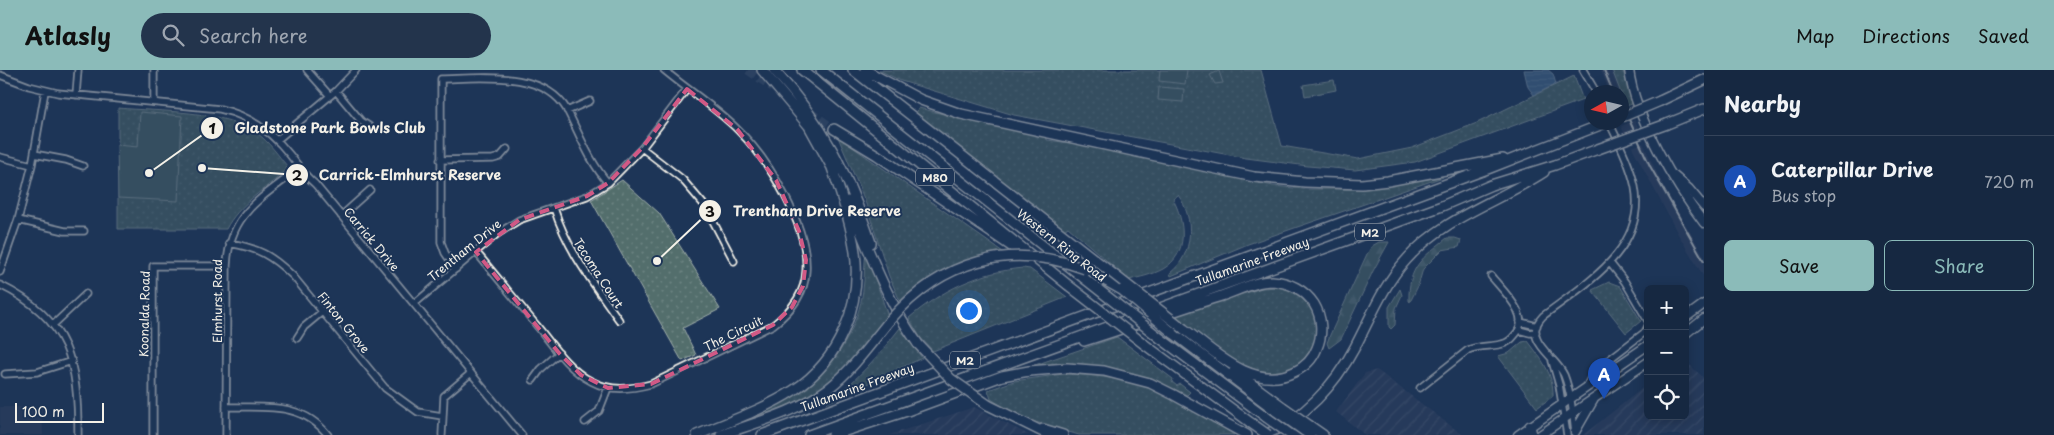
<!DOCTYPE html>
<meta charset="utf-8">
<style>
:root{--surface:#162841;--page:#23344c;--text:#f1f3f6;--muted:#9ea6b1;--line:#35445a;--accent:#8bbbb9}
body{margin:0;font-family:"Playpen Sans",sans-serif;background:var(--page);color:var(--text)}
.controls{position:absolute;right:15px;bottom:15px;display:grid;overflow:hidden;border-radius:8px;box-shadow:0 2px 12px #0003}
.controls button{width:45px;height:45px;display:grid;place-items:center;padding:0;border:0;border-bottom:1px solid var(--line);background:var(--surface);color:var(--text);font:25px sans-serif}
.compass{position:absolute;left:1584px;top:15px;width:45px;height:45px;border-radius:50%;background:var(--surface);box-shadow:0 2px 12px #0003;rotate:262deg}
.scale{position:absolute;left:15px;bottom:12px;width:89px;box-sizing:border-box;padding-left:5px;border:2px solid #f4f1e8;border-top:0;font-size:14px;line-height:18px;white-space:nowrap;color:#f4f1e8;-webkit-text-stroke:4px #1d3557;paint-order:stroke}
.you{position:absolute;left:968px;top:240px;width:18px;height:18px;margin:-12px;border:4px solid #fff;border-radius:50%;background:#1a73e8;box-shadow:0 0 0 8px #1a73e833}
.badge{display:grid;place-items:center;width:32px;height:32px;border-radius:50%;background:var(--accent);color:#fff;font-size:16px;font-weight:700}
.pin{position:absolute;translate:-50% -41px;filter:drop-shadow(0 1px 2px #0008)}
.pin::after{content:'';position:absolute;top:26px;width:18px;height:15px;background:inherit;clip-path:polygon(0 0,100% 0,50% 100%)}
.list{margin:0;padding:0;list-style:none}
h2{display:flex;justify-content:space-between;align-items:center;height:65px;margin:0;padding:0 20px;font-size:21px}
h2 small{font-size:16px;font-weight:400;color:var(--muted)}
.list li{display:grid;grid-template-columns:32px 1fr auto;gap:15px;align-items:center;box-sizing:border-box;height:90px;padding:0 20px;border-top:1px solid var(--line)}
.list b{display:block;font-size:19px;white-space:nowrap}
.list p{margin:0;font-size:16px;white-space:nowrap;color:var(--muted)}
.list em{font-size:16px;font-style:normal;color:var(--muted)}
.actions{display:flex;gap:10px;padding:15px 20px}
.actions a{flex:1;padding:11px 0;border:1px solid var(--accent);border-radius:8px;text-align:center;font-size:18px;color:var(--accent)}
.actions .main{background:var(--accent);color:#111}
.icon{flex:none;width:28px;height:28px;fill:none;stroke:currentColor;stroke-width:2;stroke-linecap:round;stroke-linejoin:round}
.map{position:relative;flex:none;width:1704px;height:365px;overflow:hidden}
header{display:flex;align-items:center;gap:30px;box-sizing:border-box;height:70px;padding:0 25px;background:var(--accent);color:#111}
header strong{font-size:24px}
nav{display:flex;gap:28px;margin-inline-start:auto;font-size:18px}
.search{width:350px;height:45px;background:var(--page);display:flex;align-items:center;gap:12px;box-sizing:border-box;padding:0 18px;border-radius:28px;color:var(--muted);font-size:19px}
main{display:flex}
aside{flex:1;background:var(--surface)}
.map>svg:first-child{display:block}
</style>
<header>
<strong>Atlasly</strong>
<div class="search"><svg class="icon" aria-label="search" viewBox="0 0 24 24"><circle cx="10" cy="10" r="6"/><path d="M15 15l6 6"/></svg>Search here</div>
<nav><a>Map</a><a>Directions</a><a>Saved</a></nav>
</header>
<main>
<div class="map">
<svg width="1704" height="365" viewBox="0 0 1704 365">
<defs>
<pattern id="industrial-furrows" width="10" height="10" patternUnits="userSpaceOnUse" patternTransform="scale(1.25)"><rect width="10" height="10" fill="#334260"/><path d="M-1 1l2-2M0 10L10 0M9 11l2-2" fill="none" stroke="#515e77"/></pattern>
<pattern id="green-dots" width="8" height="8" patternUnits="userSpaceOnUse" patternTransform="scale(1.25)"><rect width="8" height="8" fill="#526e6c"/><path d="M2 2h.1M6 6h.1" fill="none" stroke="#6c8381" stroke-width="1.8" stroke-linecap="round"/></pattern>
<pattern id="forest-firs" width="22" height="20" patternUnits="userSpaceOnUse" patternTransform="scale(1.25)"><rect width="22" height="20" fill="#526e6c"/><path d="M5 1l3.5 6h-7zM16 11l3.5 6h-7z" fill="#6c8381"/></pattern>
<pattern id="water-rules" width="6" height="5" patternUnits="userSpaceOnUse" patternTransform="scale(1.25)"><rect width="6" height="5" fill="#496d90"/><path d="M0 2.5h6" fill="none" stroke="#6482a0"/></pattern>
</defs>
<rect width="100%" height="100%" fill="#1d3557"/>
<filter id="ink" filterUnits="userSpaceOnUse"><feTurbulence type="fractalNoise" baseFrequency=".02" numOctaves="2"/><feDisplacementMap in="SourceGraphic" scale="10" xChannelSelector="R" yChannelSelector="G"/><feConvolveMatrix kernelMatrix="1 2 1 2 8 2 1 2 1" color-interpolation-filters="sRGB"/></filter>
<g filter="url(#ink)">
<!-- built -->
<path fill="#334260" d="M 1601,0 L 1612,0 L 1621,22 L 1609,22 Z
M 1635,50 L 1638,57 L 1624,63 L 1621,56 Z
M 1643,73 L 1665,120 L 1704,186 L 1704,207 L 1678,164 L 1632,77 Z
M 0,337 L 42,337 L 43,365 L 0,365 Z"/>
<!-- industrial -->
<path fill="url(#industrial-furrows)" d="M 1685,291 L 1704,308 L 1704,365 L 1583,365 L 1648,314 L 1648,346 L 1685,346 Z
M 1377,300 L 1463,365 L 1365,365 L 1336,342 L 1365,303 Z
M 974,337 L 1029,365 L 889,365 Z"/>
<!-- green -->
<path fill="url(#green-dots)" stroke="#a3b0aa" d="M 879,0 L 1261,0 L 1282,76 L 1358,89 L 1412,78 L 1477,53 L 1574,6 L 1583,30 L 1415,92 L 1355,100 L 1308,96 L 1246,88 L 1014,45 L 901,11 Z
M 1612,0 L 1623,0 L 1632,34 L 1626,36 Z
M 118,38 C 161,42 221,39 258,64 C 269,72 278,85 287,96 L 286,101 C 266,118 238,135 226,159 L 118,159 Z
M 919,38 L 995,57 L 1047,66 L 1047,70 L 1078,74 L 1273,116 L 1304,119 L 1351,119 L 1443,107 L 1248,174 L 1171,206 L 1170,203 C 1194,185 1195,148 1178,125 L 1173,129 C 1185,152 1189,184 1163,199 C 1152,205 1140,207 1129,210 L 1068,157 L 1064,160 L 947,68 L 948,65 L 946,64 L 944,65 L 916,43 Z
M 838,67 L 1003,182 C 963,188 930,203 900,231 L 889,206 L 865,131 Z
M 622,110 L 659,143 L 720,239 L 683,258 L 696,285 L 682,291 L 591,130 Z
M 866,182 L 888,246 C 868,269 849,299 823,317 C 803,331 776,340 753,348 L 752,344 C 774,335 798,326 816,310 C 840,287 859,253 863,220 C 865,207 864,194 866,182 Z
M 1023,198 L 1030,199 L 1067,227 L 933,281 L 920,267 L 909,248 C 942,220 979,202 1023,198 Z
M 1609,212 L 1620,216 L 1641,251 L 1626,263 L 1592,220 Z
M 1277,217 C 1337,226 1323,299 1274,302 C 1242,304 1198,267 1176,245 L 1262,218 Z
M 900,258 L 922,288 L 827,333 C 856,312 878,286 900,258 Z
M 1117,267 L 1173,309 L 1172,312 L 1177,316 L 1180,314 L 1190,322 L 1187,325 C 1133,299 1089,289 1029,297 Z
M 1528,271 C 1540,287 1554,304 1553,326 L 1537,338 L 1498,286 L 1509,283 L 1522,272 Z
M 1063,304 C 1093,305 1124,308 1154,319 C 1183,329 1208,348 1234,365 L 1079,365 L 1032,351 L 1013,343 L 991,329 L 988,320 L 1014,311 Z"/>
<!-- forest -->
<path fill="url(#forest-firs)" stroke="#a3b0aa" d="M 1447,168 L 1455,168 L 1461,170 L 1459,177 L 1442,180 L 1423,199 L 1418,216 L 1410,232 L 1409,231 C 1408,197 1422,188 1447,168 Z
M 1379,172 L 1389,172 L 1373,201 L 1341,269 L 1329,278 L 1327,273 L 1330,265 L 1367,184 L 1372,176 Z
M 1400,219 L 1402,225 L 1396,238 L 1395,255 L 1391,259 L 1389,257 L 1389,237 Z"/>
<!-- pitch -->
<path fill="#526e6c" stroke="#a3b0aa" d="M 1160,0 L 1187,0 L 1185,14 L 1159,11 Z
M 1219,1 L 1223,13 L 1215,14 L 1210,5 Z
M 1334,10 L 1336,20 L 1305,26 L 1303,15 Z
M 1159,17 L 1184,19 L 1183,32 L 1158,30 Z
M 140,42 L 182,46 L 178,131 L 118,128 L 117,75 L 138,77 Z"/>
<!-- water -->
<path fill="url(#water-rules)" stroke="#8da2b3" d="M 1524,0 L 1548,0 L 1553,4 L 1556,14 L 1534,25 L 1528,17 Z"/>
<g fill="none" stroke-linecap="round" stroke-linejoin="round">
<!-- highway-tunnel -->
<path stroke="#3d516d" stroke-width="9" stroke-dasharray="9 4.5" stroke-linecap="butt" d="M 748,0 L 778,21
M 809,42 L 834,59"/>
<defs>
<path id="minor" d="M 307,0 L 330,26
M 1583,0 L 1596,22
M 0,5 L 29,16 L 58,23 L 220,39 C 248,45 272,62 290,85 C 298,95 305,106 315,114 L 522,365
M 336,21 L 361,51 L 369,56
M 76,25 L 78,0
M 154,32 L 154,0
M 567,41 L 590,31
M 277,70 L 336,21 L 356,0
M 642,78 L 682,109 L 705,136 L 734,191
M 34,84 L 66,90 L 83,96
M 0,87 L 32,95
M 440,90 L 493,89 L 500,87 L 507,79
M 554,138 C 567,180 594,214 619,250
M 341,146 L 370,120
M 18,150 L 65,161 L 84,161
M 229,173 C 258,178 271,185 293,206 L 385,318 L 418,342 L 442,346
M 476,182 C 497,207 517,232 538,257 C 553,276 569,300 591,311 C 611,322 631,319 651,314 L 773,255 C 790,242 805,224 806,201 C 809,157 769,90 738,60 C 716,38 688,20 664,0
M 1610,193 L 1625,212 L 1648,251
M 456,199 L 445,183 L 441,172 L 441,9 C 482,8 544,0 567,40 C 580,65 589,91 608,113
M 0,202 L 18,150 L 32,95 L 45,21
M 0,215 C 70,249 78,293 78,365
M 414,234 L 497,164 L 519,150 L 587,126 L 608,113 L 642,78 L 687,19
M 1520,252 L 1537,256
M 53,255 L 86,224
M 1519,260 L 1530,263 L 1536,262
M 297,268 L 304,257 L 322,242
M 1552,291 L 1559,315 L 1567,365
M 5,304 L 37,302 L 72,291
M 533,310 L 541,299 L 559,283
M 1420,318 L 1468,280 C 1479,275 1491,277 1502,274 C 1507,273 1512,269 1515,265 C 1533,247 1502,220 1491,206
M 1586,318 L 1594,301 L 1645,262 L 1648,256
M 226,337 C 265,338 301,331 328,365
M 585,352 L 599,341 L 608,318
M 1575,363 C 1573,344 1571,323 1564,305 C 1556,286 1520,270 1543,246 C 1585,214 1647,179 1635,117 C 1630,94 1619,73 1609,52
M 153,365 L 153,196 L 227,196
M 226,365 L 227,196 C 229,143 262,128 300,98
M 442,365 L 444,326 L 471,303"/>
<path id="major" d="M 1629,0 C 1635,48 1675,115 1704,153
M 1674,106 L 1689,119 L 1704,137
M 1685,248 L 1704,234
M 1685,264 L 1704,249
M 1575,362 L 1594,329
M 1518,365 L 1648,275
M 1540,365 L 1648,292"/>
<path id="highway" d="M 762,0 L 809,56 L 835,103
M 774,0 C 825,56 847,102 871,173
M 802,0 L 1068,215
M 821,0 L 1085,209
M 853,0 L 1108,200
M 865,0 L 921,30 L 961,44 L 1254,107 L 1305,112 L 1362,114 L 1388,111 L 1503,89
M 1660,31 L 1704,10
M 1667,54 L 1704,39
M 834,59 L 877,85 L 1014,178
M 848,131 C 869,180 886,230 918,274
M 1085,199 L 1122,220
M 1173,263 L 1276,341
M 1160,268 L 1266,347
M 1084,271 C 1129,257 1173,241 1218,227 C 1235,222 1254,211 1272,211 C 1289,212 1305,220 1314,234 C 1322,247 1323,264 1317,278 C 1313,289 1305,297 1294,302 C 1253,322 1214,281 1184,259
M 1144,274 L 1251,353
M 1234,301 L 1283,337
M 988,335 L 1049,365
M 1310,356 L 1323,365
M 1530,356 L 1532,365
M 1043,359 L 1063,365
M 1303,360 L 1310,365
M 697,365 C 728,352 767,338 794,320 C 839,291 862,235 855,182 C 851,153 842,126 832,98
M 721,365 C 758,352 797,342 829,318 C 853,299 871,273 890,250
M 762,365 L 1490,98 L 1608,52
M 809,365 L 1442,136 L 1491,115 L 1555,95 L 1598,79
M 833,365 L 907,341 L 1002,306 L 1029,301 L 1067,298 L 1104,301 L 1150,313 L 1174,325 L 1247,365
M 1264,365 C 1304,349 1335,315 1355,277 C 1371,247 1383,215 1407,189 C 1444,147 1498,132 1544,102"/>
</defs>
<!-- minor casing -->
<use href="#minor" stroke="#f4f1e8" stroke-width="9"/>
<!-- major casing -->
<use href="#major" stroke="#f4f1e8" stroke-width="11"/>
<!-- highway casing -->
<use href="#highway" stroke="#f4f1e8" stroke-width="12"/>
<!-- minor -->
<use href="#minor" stroke="#1d3557" stroke-width="5.5"/>
<!-- major -->
<use href="#major" stroke="#1d3557" stroke-width="8"/>
<!-- highway -->
<use href="#highway" stroke="#1d3557" stroke-width="9"/>
<!-- rail -->
<path stroke="#f4f1e8" stroke-width="2" d="M 1604,0 L 1613,22
M 1622,34 L 1650,96 L 1704,191"/>
<defs>
<path id="highway-bridge" d="M 1622,47 L 1660,31
M 1598,79 L 1667,54
M 1108,200 L 1184,259
M 1085,209 L 1160,268
M 1068,215 L 1144,274
M 1122,220 L 1173,263
M 890,250 C 942,190 1010,171 1085,199
M 918,274 L 951,309 L 988,335
M 1283,337 L 1310,356
M 1276,341 L 1303,360
M 1266,347 L 1291,365
M 1251,353 L 1268,365"/>
</defs>
<!-- highway-bridge casing -->
<use href="#highway-bridge" stroke="#f4f1e8" stroke-width="12" stroke-linecap="butt"/>
<!-- highway-bridge -->
<use href="#highway-bridge" stroke="#1d3557" stroke-width="9"/>
</g>
</g>
<!-- marked area -->
<path d="M0 0H1704V365H0ZM 687,19 L 737,59 L 776,110 L 799,161 L 806,190 L 803,216 L 792,237 L 773,255 L 651,314 L 608,318 L 581,305 L 559,283 L 476,182 L 519,150 L 587,126 L 608,113 L 642,78 Z" fill="#1d3557" fill-opacity=".55" fill-rule="evenodd"/>
<path fill="none" stroke="#d15985" stroke-width="4" stroke-dasharray="10 6" stroke-linejoin="round" d="M 687,19 L 737,59 L 776,110 L 799,161 L 806,190 L 803,216 L 792,237 L 773,255 L 651,314 L 608,318 L 581,305 L 559,283 L 476,182 L 519,150 L 587,126 L 608,113 L 642,78 Z"/>
<g text-anchor="middle" dominant-baseline="central" stroke-width="4" stroke-linejoin="round" paint-order="stroke">
<!-- shield labels -->
<g fill="#1d3557" stroke="#b4b9bc" stroke-width="1">
<rect x="916" y="98.5" width="38" height="17" rx="4"/>
<rect x="1355" y="153.5" width="30" height="17" rx="4"/>
<rect x="950" y="281.5" width="30" height="17" rx="4"/>
</g>
<g font-size="11" font-weight="bold" fill="#f4f1e8">
<text x="935" y="107">M80</text>
<text x="1370" y="162">M2</text>
<text x="965" y="290">M2</text>
</g>
<!-- street labels -->
<g font-size="12" fill="#f4f1e8" stroke="#1d3557">
<text transform="translate(372 169) rotate(50)">Carrick Drive</text>
<text transform="translate(1062 175) rotate(38)">Western Ring Road</text>
<text transform="translate(464 180) rotate(-39)">Trentham Drive</text>
<text transform="translate(1252 191) rotate(-20)">Tullamarine Freeway</text>
<text transform="translate(599 203) rotate(57)">Tecoma Court</text>
<text transform="translate(217 231) rotate(-90)">Elmhurst Road</text>
<text transform="translate(144 244) rotate(-89)">Koonalda Road</text>
<text transform="translate(344 252) rotate(51)">Finton Grove</text>
<text transform="translate(733 263) rotate(-26)">The Circuit</text>
<text transform="translate(857 317) rotate(-20)">Tullamarine Freeway</text>
</g>
</g>
<!-- callouts -->
<path fill="none" stroke="#f4f1e8" stroke-width="2" d="M149 103L212 58M202 98L297 105M657 191L710 141"/>
<g fill="#f4f1e8" stroke="#1d3557" stroke-width="2">
<circle cx="149" cy="103" r="5"/>
<circle cx="202" cy="98" r="5"/>
<circle cx="657" cy="191" r="5"/>
<circle cx="212" cy="58" r="12"/>
<circle cx="297" cy="105" r="12"/>
<circle cx="710" cy="141" r="12"/>
</g>
<g font-size="15" text-anchor="middle" font-weight="bold" fill="#111">
<text x="212" y="64">1</text>
<text x="297" y="111">2</text>
<text x="710" y="147">3</text>
</g>
<g font-size="14" text-anchor="middle" font-weight="bold" fill="#f4f1e8" stroke="#1d3557" stroke-width="4" stroke-linejoin="round" paint-order="stroke">
<text x="330" y="63">Gladstone Park Bowls Club</text>
<text x="410" y="110">Carrick-Elmhurst Reserve</text>
<text x="817" y="146">Trentham Drive Reserve</text>
</g>
</svg>
<div class="controls">
<button>+</button>
<button>−</button>
<button><svg class="icon" aria-label="locate" viewBox="0 0 24 24"><circle cx="12" cy="12" r="6"/><path d="M12 2v4M12 18v4M2 12h4M18 12h4"/></svg></button>
</div>
<svg class="compass" viewBox="-18 -18 36 36"><path d="M0-13l5 13h-10z" fill="#e53935"/><path d="M0 13l5-13h-10z" fill="#9ea6b1"/></svg>
<div class="scale">100 m</div>
<div class="you"></div>
<div class="pin badge" style="left:1604px;top:329px;background:#1a4fb4">A</div>
</div>
<aside>
<h2>Nearby<small></small></h2>
<ul class="list">
<li><span class="badge" style="background:#1a4fb4">A</span><div><b>Caterpillar Drive</b><p>Bus stop</p></div><em>720 m</em></li>
</ul>
<div class="actions"><a class="main">Save</a><a>Share</a></div>
</aside>
</main>
